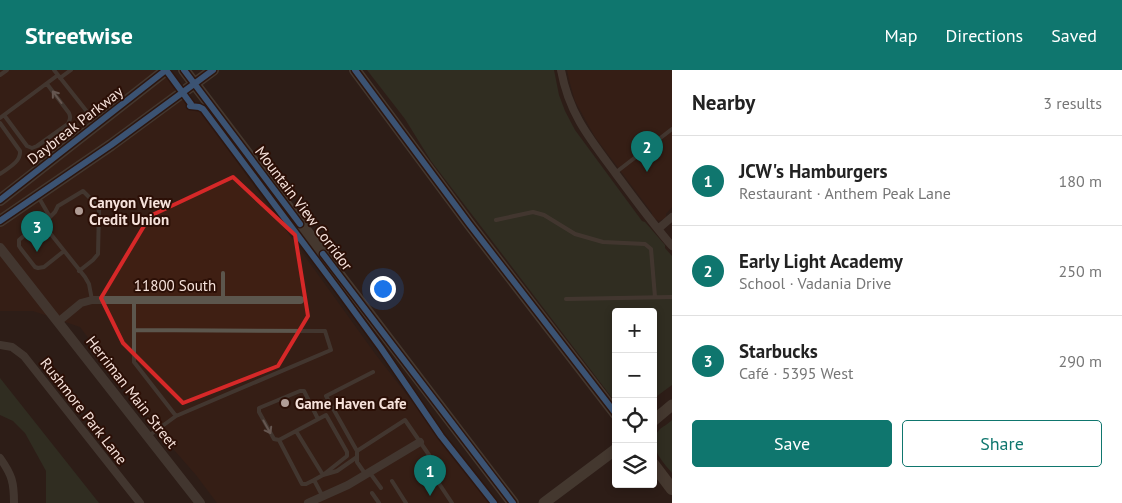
<!DOCTYPE html>
<meta charset="utf-8">
<style>
:root{--surface:#fff;--page:#f6f6f6;--text:#222;--muted:#767676;--line:#e0e0e0;--accent:#0f766e}
body{margin:0;font-family:"PT Sans",sans-serif;background:var(--page);color:var(--text)}
.controls{position:absolute;right:15px;bottom:15px;display:grid;overflow:hidden;border-radius:5px;box-shadow:0 2px 8px #0003}
.controls button{width:45px;height:45px;display:grid;place-items:center;padding:0;border:0;border-bottom:1px solid var(--line);background:var(--surface);color:var(--text);font:25px sans-serif}
.you{position:absolute;left:382px;top:218px;width:18px;height:18px;margin:-12px;border:4px solid #fff;border-radius:50%;background:#1a73e8;box-shadow:0 0 0 8px #1a73e833}
.badge{display:grid;place-items:center;width:32px;height:32px;border-radius:50%;background:var(--accent);color:#fff;font-size:16px;font-weight:700}
.pin{position:absolute;translate:-50% -41px;filter:drop-shadow(0 1px 2px #0008)}
.pin::after{content:'';position:absolute;top:26px;width:18px;height:15px;background:inherit;clip-path:polygon(0 0,100% 0,50% 100%)}
.list{margin:0;padding:0;list-style:none}
h2{display:flex;justify-content:space-between;align-items:center;height:65px;margin:0;padding:0 20px;font-size:21px}
h2 small{font-size:16px;font-weight:400;color:var(--muted)}
.list li{display:grid;grid-template-columns:32px 1fr auto;gap:15px;align-items:center;box-sizing:border-box;height:90px;padding:0 20px;border-top:1px solid var(--line)}
.list b{display:block;font-size:19px;white-space:nowrap}
.list p{margin:0;font-size:16px;white-space:nowrap;color:var(--muted)}
.list em{font-size:16px;font-style:normal;color:var(--muted)}
.actions{display:flex;gap:10px;padding:15px 20px}
.actions a{flex:1;padding:11px 0;border:1px solid var(--accent);border-radius:5px;text-align:center;font-size:18px;color:var(--accent)}
.actions .main{background:var(--accent);color:#fff}
.icon{flex:none;width:28px;height:28px;fill:none;stroke:currentColor;stroke-width:2;stroke-linecap:round;stroke-linejoin:round}
.map{position:relative;flex:none;width:672px;height:433px;overflow:hidden}
header{display:flex;align-items:center;gap:30px;box-sizing:border-box;height:70px;padding:0 25px;background:var(--accent);color:#fff}
header strong{font-size:24px}
nav{display:flex;gap:28px;margin-inline-start:auto;font-size:18px}
main{display:flex}
aside{flex:1;background:var(--surface)}
.map>svg:first-child{display:block}
</style>
<header>
<strong>Streetwise</strong>
<nav><a>Map</a><a>Directions</a><a>Saved</a></nav>
</header>
<main>
<div class="map">
<svg width="672" height="433" viewBox="0 0 672 433">
<rect width="100%" height="100%" fill="#2d1d17"/>
<!-- built -->
<path fill="#3f1f13" d="M 0,0 L 165,0 L 198,38 L 376,285 L 491,433 L 217,433 L 196,405 L 161,365 L 80,257 L 33,241 L 0,241 Z
M 567,0 L 672,0 L 672,137 L 666,144 L 666,148 L 659,151 L 652,147 L 652,143 L 595,67 L 575,31 L 570,13 Z"/>
<!-- green -->
<path fill="#33402d" d="M 367,0 L 554,0 L 559,25 L 565,41 L 575,60 L 642,151 L 645,152 L 665,175 L 665,178 L 672,186 L 672,315 L 653,329 L 653,242 L 616,242 L 616,333 L 431,91 L 405,49 Z
M 0,308 L 99,433 L 46,433 L 46,401 L 25,363 L 13,351 L 0,345 Z
M 672,350 L 672,403 C 663,392 646,375 659,360 C 662,357 668,354 672,350 Z"/>
<g fill="none" stroke-linecap="round" stroke-linejoin="round">
<!-- service -->
<path stroke="#5c564d" stroke-width="4" d="M 54,0 L 96,53
M 0,5 L 7,0
M 60,8 L 71,0
M 4,45 L 27,76 L 32,78 L 37,76 L 68,54 C 70,49 71,48 69,43 L 47,14
M 0,48 L 58,5
M 0,53 L 20,81 C 21,92 8,98 0,104
M 615,103 L 672,59
M 39,128 L 50,147 L 42,153 L 85,207 L 89,214 L 92,230
M 50,147 L 55,142 L 58,136 L 83,121 L 92,130 L 99,140 L 98,184 L 93,190 L 79,201
M 496,150 L 533,142 L 544,145 L 575,164 L 603,172 L 645,174 L 651,179 L 655,227
M 42,153 L 38,154 L 19,170 L 19,176 L 21,179 L 35,197 L 38,198 L 44,197 L 64,181
M 223,203 L 223,230
M 566,229 L 672,227
M 134,260 L 325,261 L 331,280 L 176,346 L 134,292 L 134,230
M 296,361 L 323,405 L 337,401 L 357,387
M 150,365 L 176,346
M 279,370 L 274,369 L 259,342 L 259,338 L 300,321 L 304,321 L 318,349
M 357,381 L 405,350 L 438,398 L 438,412 L 452,433
M 370,403 L 381,418
M 366,405 L 357,392 L 357,381 L 326,326 L 373,302
M 314,410 L 323,405 L 347,386 L 347,382 L 326,345 L 279,370 L 302,414 L 306,414 L 314,410 L 323,427
M 392,411 L 406,433
M 372,423 L 379,433"/>
<!-- minor -->
<path stroke="#5c564d" stroke-width="8" d="M 561,0 C 569,44 590,69 616,104 C 634,128 652,153 672,176
M 658,159 L 672,147
M 58,252 L 81,233 L 92,230 L 300,230
M 0,275 L 12,277 L 24,286 L 140,433
M 0,388 C 12,405 14,412 14,433
M 308,433 L 348,415 L 420,372"/>
<!-- tertiary -->
<path stroke="#5c564d" stroke-width="10" d="M 0,178 L 200,433"/>
<!-- secondary -->
<path stroke="#5f594d" stroke-width="11" d="M 653,351 L 672,335
M 544,433 L 616,379"/>
<!-- primary -->
<path stroke="#5f574a" stroke-width="12" d="M 0,130 L 166,0
M 0,151 L 111,75 L 213,0"/>
<!-- trunk -->
<path stroke="#625a4c" stroke-width="12" d="M 184,0 L 328,190 L 513,433
M 355,0 L 470,155 L 616,344
M 653,394 L 672,419"/>
<defs>
<path id="cycleway" d="M 166,0 L 191,34 L 190,36 L 199,37 L 203,39 L 337,218 L 381,278 L 441,366 L 494,433
M 184,0 L 300,154
M 355,0 L 470,155 L 616,344
M 0,130 L 166,0
M 0,151 L 111,75 L 213,0
M 323,184 L 513,433"/>
</defs>
<!-- cycleway casing -->
<use href="#cycleway" stroke="#2b0f06" stroke-width="9"/>
<!-- cycleway -->
<use href="#cycleway" stroke="#4d94e3" stroke-width="6"/>
</g>
<!-- one-way arrows -->
<defs><path id="oneway-shaft" d="M-6 0H5M1.5-3L5.5 0L1.5 3" fill="none" stroke-width="1.6" stroke-linecap="round" stroke-linejoin="round" transform="scale(1.25)"/></defs>
<g stroke="#a99c94">
<use href="#oneway-shaft" transform="translate(57 27) rotate(-127)"/>
<use href="#oneway-shaft" transform="translate(267 357) rotate(61)"/>
</g>
<!-- marked area -->
<path d="M0 0H672V433H0ZM 233,107 L 295,165 L 308,246 L 278,296 L 183,333 L 123,273 L 101,228 L 150,146 Z" fill="#2d1d17" fill-opacity=".55" fill-rule="evenodd"/>
<path fill="none" stroke="#d62828" stroke-width="4" stroke-linejoin="round" d="M 233,107 L 295,165 L 308,246 L 278,296 L 183,333 L 123,273 L 101,228 L 150,146 Z"/>
<!-- markers -->
<g fill="#b09d96" stroke="#2b0f06" stroke-width="2">
<circle cx="79" cy="141" r="5"/>
<circle cx="285" cy="333" r="5"/>
</g>
<g text-anchor="middle" dominant-baseline="central" stroke-width="4" stroke-linejoin="round" paint-order="stroke">
<!-- street labels -->
<g font-size="15" fill="#f6e2db" stroke="#2b0f06">
<text transform="translate(75 55) rotate(-38)">Daybreak Parkway</text>
<text transform="translate(304 138) rotate(53)">Mountain View Corridor</text>
<text x="175" y="215">11800 South</text>
<text transform="translate(132 322) rotate(52)">Herriman Main Street</text>
<text transform="translate(84 341) rotate(52)">Rushmore Park Lane</text>
</g>
<!-- poi labels -->
<g font-size="15" font-weight="bold" fill="#f6e2db" stroke="#2b0f06" text-anchor="start">
<text x="89" y="132">Canyon View<tspan x="89" dy="17">Credit Union</tspan></text>
<text x="295" y="333">Game Haven Cafe</text>
</g>
</g>
</svg>
<div class="controls">
<button>+</button>
<button>−</button>
<button><svg class="icon" aria-label="locate" viewBox="0 0 24 24"><circle cx="12" cy="12" r="6"/><path d="M12 2v4M12 18v4M2 12h4M18 12h4"/></svg></button>
<button><svg class="icon" aria-label="layers" viewBox="0 0 24 24"><path d="M12 4l9 5-9 5-9-5zM3 14l9 5 9-5"/></svg></button>
</div>
<div class="you"></div>
<div class="pin badge" style="left:430px;top:426px">1</div>
<div class="pin badge" style="left:647px;top:102px">2</div>
<div class="pin badge" style="left:37px;top:182px">3</div>
</div>
<aside>
<h2>Nearby<small>3 results</small></h2>
<ul class="list">
<li><span class="badge">1</span><div><b>JCW's Hamburgers</b><p>Restaurant · Anthem Peak Lane</p></div><em>180 m</em></li>
<li><span class="badge">2</span><div><b>Early Light Academy</b><p>School · Vadania Drive</p></div><em>250 m</em></li>
<li><span class="badge">3</span><div><b>Starbucks</b><p>Café · 5395 West</p></div><em>290 m</em></li>
</ul>
<div class="actions"><a class="main">Save</a><a>Share</a></div>
</aside>
</main>
